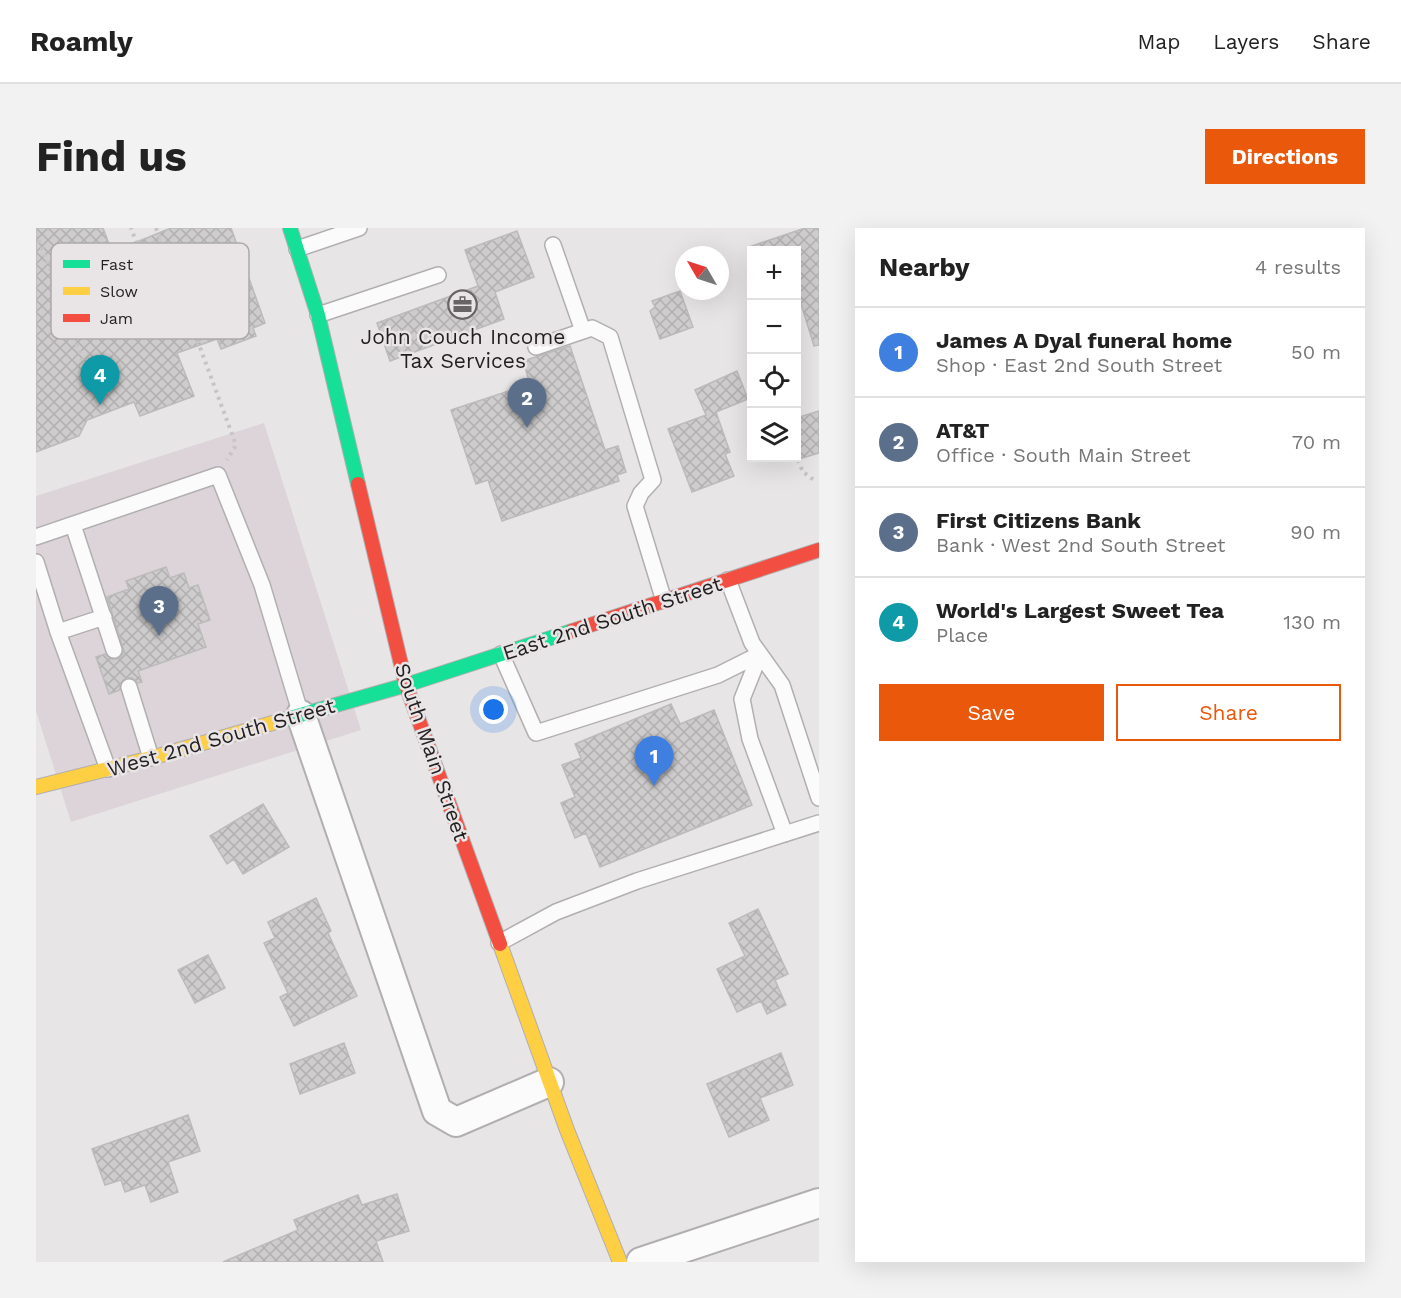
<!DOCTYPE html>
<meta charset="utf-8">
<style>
:root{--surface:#fff;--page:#f2f2f2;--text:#222;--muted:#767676;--line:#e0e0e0;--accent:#ea580c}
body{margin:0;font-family:"Work Sans",sans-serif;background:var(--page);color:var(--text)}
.controls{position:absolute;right:18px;top:18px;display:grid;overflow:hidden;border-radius:0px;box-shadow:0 6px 24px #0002}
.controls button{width:54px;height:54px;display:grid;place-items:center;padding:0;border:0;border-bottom:2px solid var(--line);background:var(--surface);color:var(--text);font:30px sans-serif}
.compass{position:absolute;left:639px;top:18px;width:54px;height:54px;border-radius:50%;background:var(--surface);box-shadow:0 6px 24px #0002;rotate:309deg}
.you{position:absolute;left:458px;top:482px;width:21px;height:21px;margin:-15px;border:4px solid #fff;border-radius:50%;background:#1a73e8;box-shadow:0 0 0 9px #1a73e833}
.badge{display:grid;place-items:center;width:39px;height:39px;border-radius:50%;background:var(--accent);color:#fff;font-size:20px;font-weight:700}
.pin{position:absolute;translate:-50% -50px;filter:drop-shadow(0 2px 3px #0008)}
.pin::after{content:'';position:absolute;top:32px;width:21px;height:18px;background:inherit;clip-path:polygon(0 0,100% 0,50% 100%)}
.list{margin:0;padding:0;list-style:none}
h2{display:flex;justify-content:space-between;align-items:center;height:78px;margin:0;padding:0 24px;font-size:26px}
h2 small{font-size:20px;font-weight:400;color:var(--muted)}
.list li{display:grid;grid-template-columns:39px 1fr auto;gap:18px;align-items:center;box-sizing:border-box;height:90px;padding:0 24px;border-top:2px solid var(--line)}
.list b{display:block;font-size:22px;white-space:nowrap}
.list p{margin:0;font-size:20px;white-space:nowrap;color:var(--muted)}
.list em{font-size:20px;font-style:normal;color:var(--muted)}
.actions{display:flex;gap:12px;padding:18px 24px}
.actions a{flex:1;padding:14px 0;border:2px solid var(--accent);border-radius:0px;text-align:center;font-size:21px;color:var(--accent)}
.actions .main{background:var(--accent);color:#fff}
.icon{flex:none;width:33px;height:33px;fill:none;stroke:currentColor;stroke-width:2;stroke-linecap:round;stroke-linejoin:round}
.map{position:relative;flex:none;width:783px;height:1034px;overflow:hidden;border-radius:0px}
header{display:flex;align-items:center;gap:36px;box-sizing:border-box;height:84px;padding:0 30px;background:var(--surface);border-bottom:2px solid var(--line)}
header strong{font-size:28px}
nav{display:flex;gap:33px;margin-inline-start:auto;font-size:21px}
.intro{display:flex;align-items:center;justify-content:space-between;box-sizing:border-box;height:144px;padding:0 36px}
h1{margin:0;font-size:42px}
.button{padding:15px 27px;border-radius:0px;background:var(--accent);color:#fff;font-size:21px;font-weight:700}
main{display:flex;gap:36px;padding:0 36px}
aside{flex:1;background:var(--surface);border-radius:0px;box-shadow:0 6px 24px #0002}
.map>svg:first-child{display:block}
</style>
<header>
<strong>Roamly</strong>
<nav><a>Map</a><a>Layers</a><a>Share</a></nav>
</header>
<div class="intro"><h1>Find us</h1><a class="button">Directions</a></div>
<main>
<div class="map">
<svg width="783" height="1034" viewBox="0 0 783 1034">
<defs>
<pattern id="building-cross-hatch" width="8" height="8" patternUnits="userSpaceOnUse" patternTransform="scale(1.5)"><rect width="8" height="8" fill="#cecccc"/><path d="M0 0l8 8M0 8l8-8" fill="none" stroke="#b1afaf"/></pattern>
</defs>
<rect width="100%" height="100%" fill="#e8e5e6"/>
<!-- built -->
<path fill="#dcd4d8" d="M 228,195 L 325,502 L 35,594 L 0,483 L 0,268 Z"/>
<!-- building -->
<path fill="url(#building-cross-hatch)" stroke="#bcbbbb" stroke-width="1.5" d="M 0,0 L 67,0 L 76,24 L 135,0 L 195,0 L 229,95 L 217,100 L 220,108 L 185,121 L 181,111 L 141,125 L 158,168 L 104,188 L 98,174 L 51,192 L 43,208 L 0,224 Z
M 769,0 L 783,0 L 783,117 L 778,118 L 760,60 L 760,22 L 714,22 L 713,19 Z
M 481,3 L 498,49 L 459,64 L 468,91 L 354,133 L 341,95 L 442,58 L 429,22 Z
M 644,63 L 657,99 L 624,111 L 614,83 L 619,79 L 616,73 Z
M 534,118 L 569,222 L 582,218 L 590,244 L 581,247 L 583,253 L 466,293 L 452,252 L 440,256 L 415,182 L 494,156 L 487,133 Z
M 701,143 L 712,171 L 680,184 L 694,224 L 689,226 L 698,248 L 656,264 L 632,201 L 670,187 L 659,162 Z
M 783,183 L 783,225 L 760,232 L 760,190 Z
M 130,339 L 134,350 L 148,345 L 153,360 L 162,357 L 174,392 L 162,396 L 170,419 L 102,443 L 106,454 L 102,455 L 96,450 L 90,450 L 84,456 L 84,462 L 73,466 L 60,429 L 69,426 L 75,431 L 80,431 L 85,429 L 88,423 L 71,369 L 93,361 L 90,353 Z
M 635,476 L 644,496 L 678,482 L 716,577 L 564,639 L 550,605 L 539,610 L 525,575 L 539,569 L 526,537 L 545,530 L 539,516 Z
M 227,576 L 253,619 L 207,646 L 198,631 L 191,636 L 174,608 Z
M 280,670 L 295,703 L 292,705 L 321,768 L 258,798 L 244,769 L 252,765 L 228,715 L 239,710 L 232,694 Z
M 722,681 L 752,746 L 739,752 L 750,777 L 731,786 L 725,773 L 701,784 L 681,741 L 709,728 L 693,695 Z
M 172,727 L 189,760 L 159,775 L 142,742 Z
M 308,815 L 319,845 L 264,866 L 254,836 Z
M 745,825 L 757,857 L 724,870 L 733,892 L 693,909 L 671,856 Z
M 152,887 L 164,923 L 132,934 L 142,964 L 115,974 L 109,957 L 89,964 L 85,952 L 69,957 L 56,921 Z
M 361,966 L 373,1003 L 340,1013 L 347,1034 L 187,1034 L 262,1002 L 258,992 L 322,967 L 326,977 Z"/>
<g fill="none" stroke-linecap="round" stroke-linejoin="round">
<defs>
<path id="lane" d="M 517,17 L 547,103
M 261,21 L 323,0
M 282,87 L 402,47
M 500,119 L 556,100 L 574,109 L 617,252 L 605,265 L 599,278 L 628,373
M 37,297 L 78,422
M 0,309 L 182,247 L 226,357 L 265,487
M 0,334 L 22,404 L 72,541
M 692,352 L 716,415 L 746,457 L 783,570
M 22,404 L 68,389
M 465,426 L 500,505 L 682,447 L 724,426
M 724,426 L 706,471 L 714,511 L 749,606
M 93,459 L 115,530
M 463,715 L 520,684 L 601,653 L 783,595"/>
<path id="street" d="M 265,487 L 401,883 L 420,894 L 513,854
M 605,1034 L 783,975"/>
<path id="fast" d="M 254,0 L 282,87 L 322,256
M 247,492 L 370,457 L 536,403"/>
<path id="slow" d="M 0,559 L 115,530 L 247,492
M 464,716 L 531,902 L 584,1034"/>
<path id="jam" d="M 322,256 L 370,457 L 464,716
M 536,403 L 783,322"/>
</defs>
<!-- lane casing -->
<use href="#lane" stroke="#b1afb0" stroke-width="18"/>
<!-- street casing -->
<use href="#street" stroke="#b1afb0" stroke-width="32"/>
<!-- fast casing -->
<use href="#fast" stroke="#b1afb0" stroke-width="16"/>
<!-- slow casing -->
<use href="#slow" stroke="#b1afb0" stroke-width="16"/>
<!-- jam casing -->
<use href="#jam" stroke="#b1afb0" stroke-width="16"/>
<!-- path -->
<path stroke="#c6c4c4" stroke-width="4" stroke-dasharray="3 4.5" stroke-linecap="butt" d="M 120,0 L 200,217 L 191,232
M 0,5 L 18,51
M 102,19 L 125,12
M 59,168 L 18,51 L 102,19 L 95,0
M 762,232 L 767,244 L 778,252"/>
<!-- lane -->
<use href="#lane" stroke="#fcfbfb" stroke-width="15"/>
<!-- street -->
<use href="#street" stroke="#fcfbfb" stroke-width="28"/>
<!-- fast -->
<use href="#fast" stroke="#16e098" stroke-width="14"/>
<!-- slow -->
<use href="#slow" stroke="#ffcf43" stroke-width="14"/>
<!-- jam -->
<use href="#jam" stroke="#f24e42" stroke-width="14"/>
<!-- path-bridge -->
<path stroke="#c6c4c4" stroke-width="4" stroke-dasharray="3 4.5" stroke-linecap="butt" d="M 128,93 L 158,83"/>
</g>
<!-- icons -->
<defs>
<symbol id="office-ring" viewBox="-11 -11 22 22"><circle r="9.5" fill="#e9e4e6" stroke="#676465" stroke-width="1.5"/><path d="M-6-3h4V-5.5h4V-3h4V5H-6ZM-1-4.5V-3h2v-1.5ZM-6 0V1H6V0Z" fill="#676465"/></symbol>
</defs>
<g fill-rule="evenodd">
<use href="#office-ring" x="410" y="60" width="33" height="33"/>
</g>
<g text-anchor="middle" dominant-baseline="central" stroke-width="5" stroke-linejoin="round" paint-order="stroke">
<!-- poi labels -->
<g font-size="21" fill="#211f20" stroke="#e9e4e6">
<text x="427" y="108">John Couch Income<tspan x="427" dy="24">Tax Services</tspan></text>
</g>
<!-- street labels -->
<g font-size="21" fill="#211f20" stroke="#e9e4e6">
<text transform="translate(576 390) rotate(-18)">East 2nd South Street</text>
<text transform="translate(185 509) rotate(-16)">West 2nd South Street</text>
<text transform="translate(396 524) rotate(71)">South Main Street</text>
</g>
</g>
<!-- legend -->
<rect x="15" y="15" width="198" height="96" rx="9" fill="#e9e4e6" stroke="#ada9ab" stroke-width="1.5"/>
<rect x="27" y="32" width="27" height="8" fill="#16e098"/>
<rect x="27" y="59" width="27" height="8" fill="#ffcf43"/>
<rect x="27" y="86" width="27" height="8" fill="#f24e42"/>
<g font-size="16" fill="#211f20">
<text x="64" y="42">Fast</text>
<text x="64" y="69">Slow</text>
<text x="64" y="96">Jam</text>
</g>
</svg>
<div class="controls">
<button>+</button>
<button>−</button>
<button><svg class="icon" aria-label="locate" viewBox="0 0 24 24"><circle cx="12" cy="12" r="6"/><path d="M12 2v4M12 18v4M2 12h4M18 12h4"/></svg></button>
<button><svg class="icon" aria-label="layers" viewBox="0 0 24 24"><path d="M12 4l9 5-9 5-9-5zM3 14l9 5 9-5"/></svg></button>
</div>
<svg class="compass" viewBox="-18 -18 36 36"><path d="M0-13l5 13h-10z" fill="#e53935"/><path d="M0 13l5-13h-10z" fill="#767676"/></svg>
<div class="you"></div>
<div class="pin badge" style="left:618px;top:558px;background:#3f7fe0">1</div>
<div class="pin badge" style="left:491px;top:200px;background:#5c6f8a">2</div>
<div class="pin badge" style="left:123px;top:408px;background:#5c6f8a">3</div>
<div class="pin badge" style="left:64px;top:177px;background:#0f9aa8">4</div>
</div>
<aside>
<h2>Nearby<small>4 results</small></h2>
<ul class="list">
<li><span class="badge" style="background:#3f7fe0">1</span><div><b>James A Dyal funeral home</b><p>Shop · East 2nd South Street</p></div><em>50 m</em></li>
<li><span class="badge" style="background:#5c6f8a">2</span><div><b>AT&amp;T</b><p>Office · South Main Street</p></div><em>70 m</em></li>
<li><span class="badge" style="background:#5c6f8a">3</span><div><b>First Citizens Bank</b><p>Bank · West 2nd South Street</p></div><em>90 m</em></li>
<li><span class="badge" style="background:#0f9aa8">4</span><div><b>World's Largest Sweet Tea</b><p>Place</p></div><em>130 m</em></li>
</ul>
<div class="actions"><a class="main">Save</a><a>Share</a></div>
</aside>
</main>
